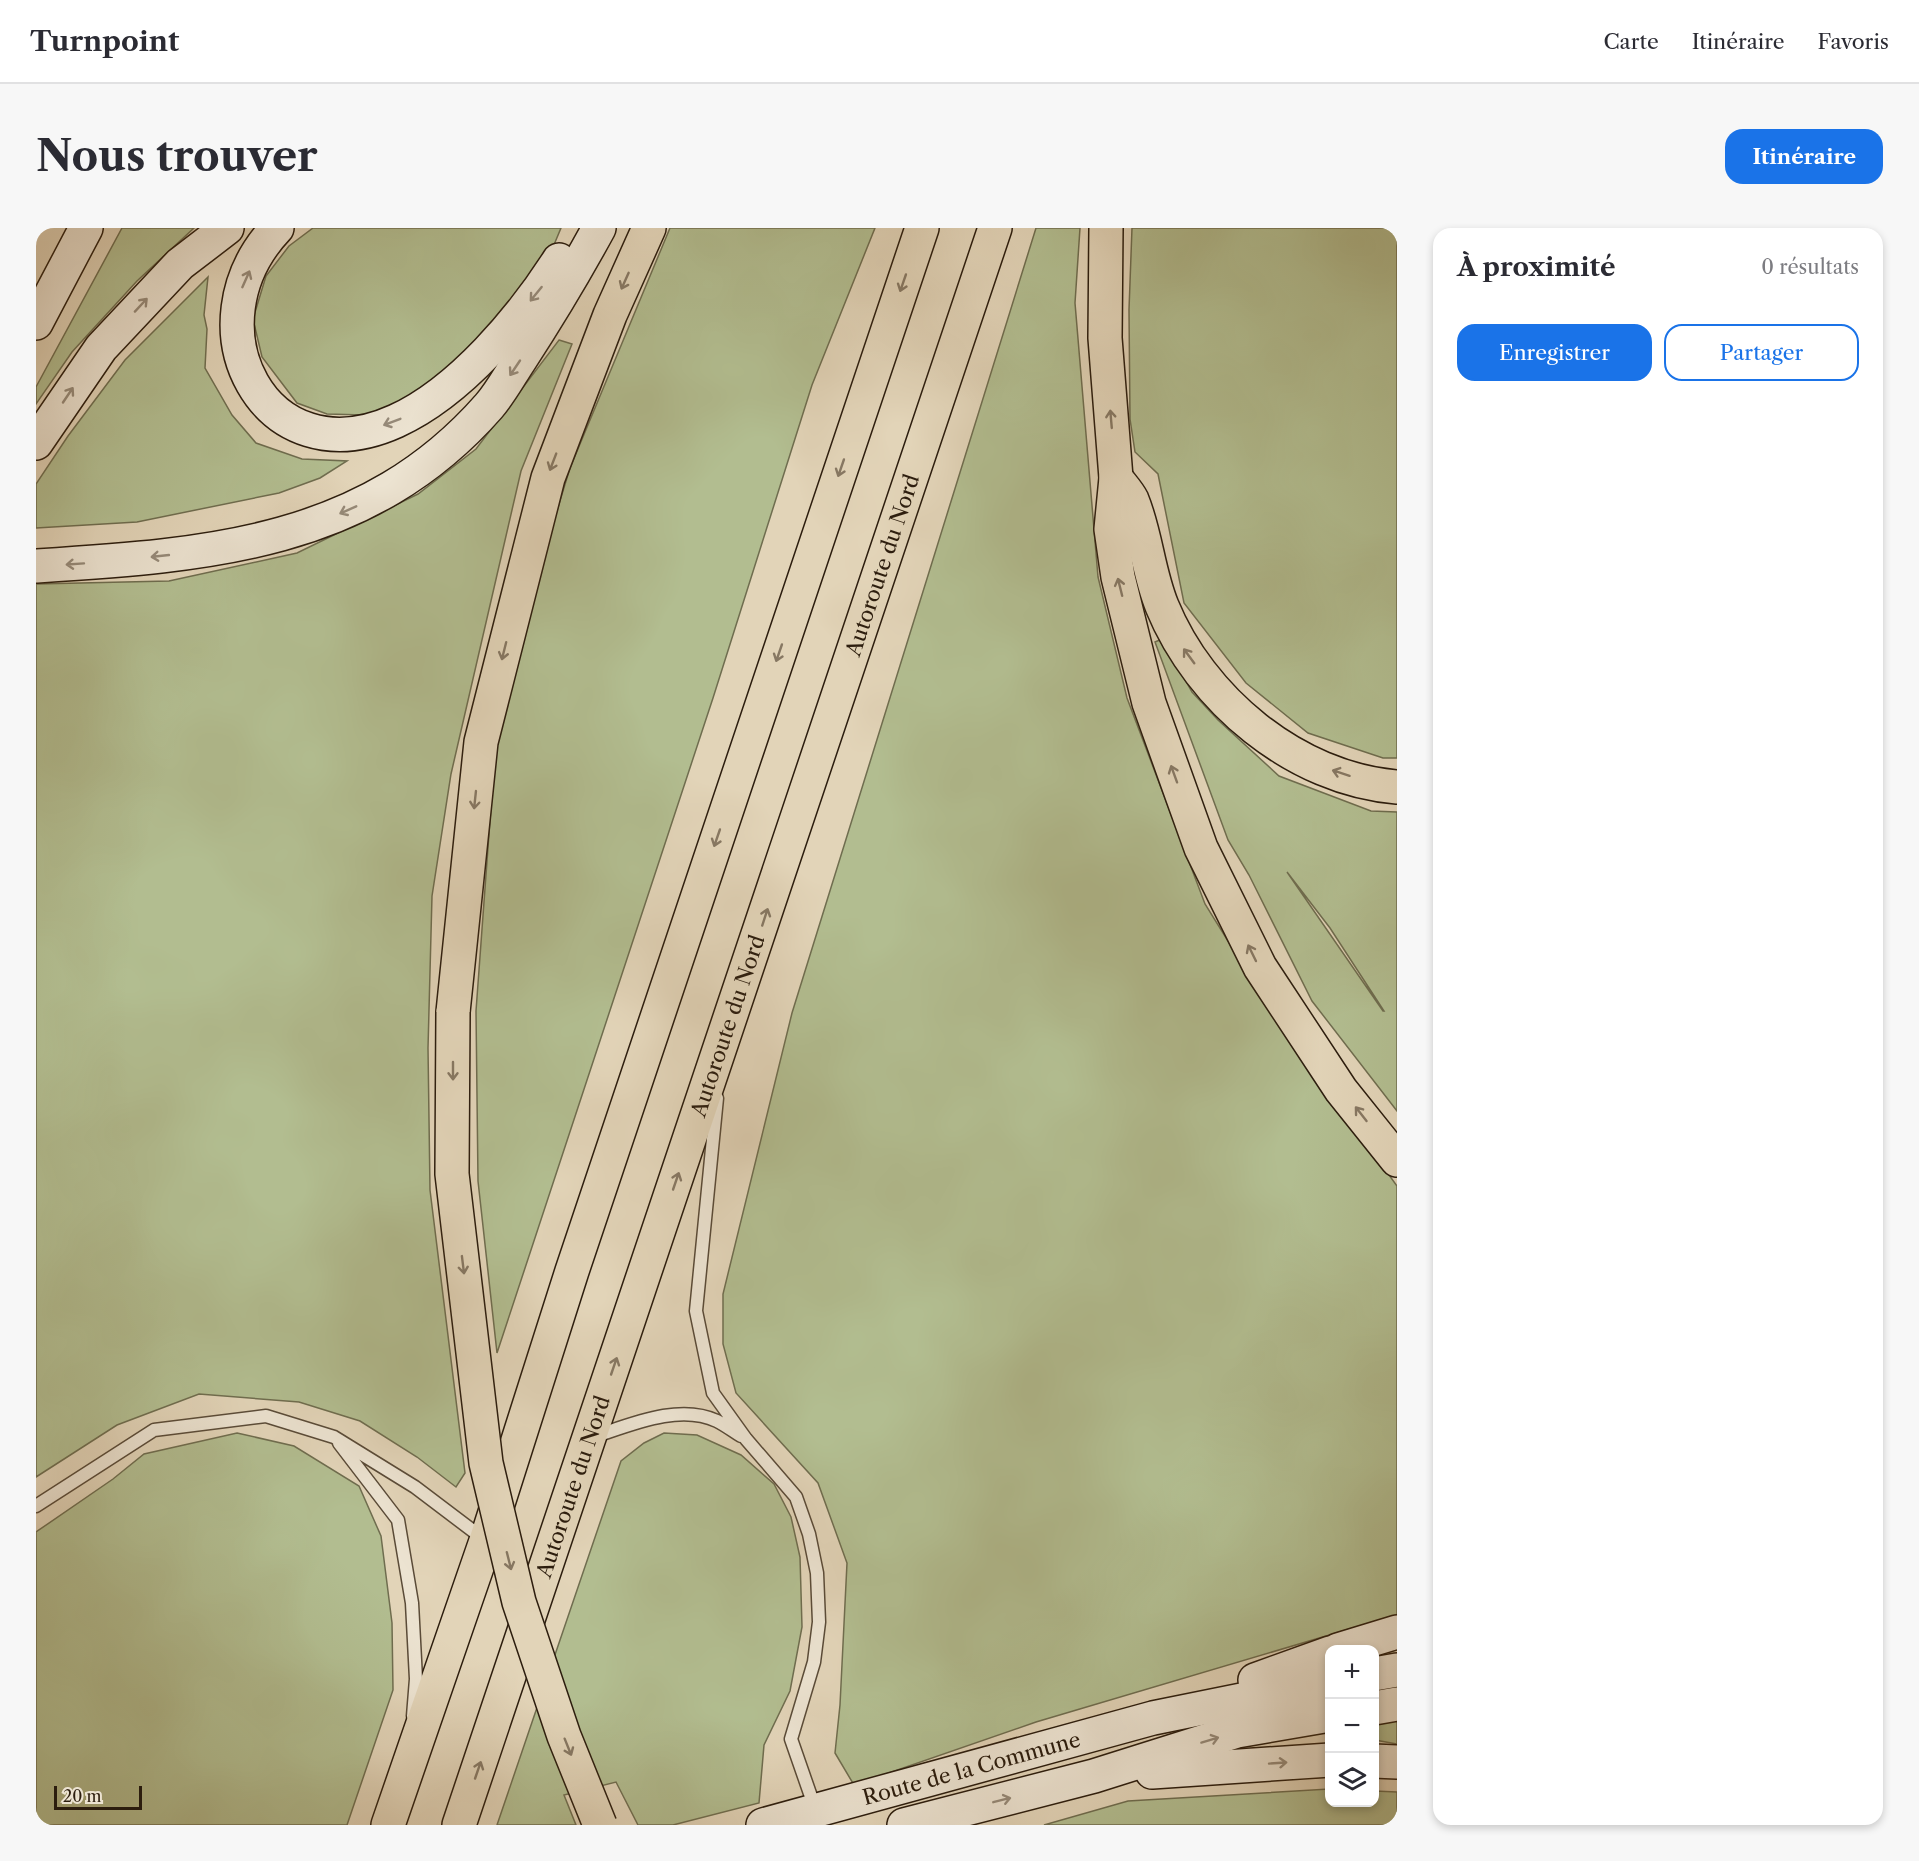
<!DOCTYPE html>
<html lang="fr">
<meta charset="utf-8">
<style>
:root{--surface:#fff;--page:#f7f7f7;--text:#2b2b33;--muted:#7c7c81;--line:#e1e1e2;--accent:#1a73e8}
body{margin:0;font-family:"Libre Caslon Text",serif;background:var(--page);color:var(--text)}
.controls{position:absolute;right:18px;bottom:18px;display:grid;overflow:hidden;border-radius:12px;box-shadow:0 3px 9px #0003}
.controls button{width:54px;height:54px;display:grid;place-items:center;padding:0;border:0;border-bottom:2px solid var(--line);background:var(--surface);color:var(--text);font:30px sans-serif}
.scale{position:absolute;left:18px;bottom:15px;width:88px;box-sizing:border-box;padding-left:6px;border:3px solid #2c1d0e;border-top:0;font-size:16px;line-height:21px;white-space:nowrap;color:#2c1d0e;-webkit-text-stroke:4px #ece3d1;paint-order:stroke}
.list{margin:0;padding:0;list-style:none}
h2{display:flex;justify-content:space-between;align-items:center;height:78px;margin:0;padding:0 24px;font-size:26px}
h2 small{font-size:20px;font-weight:400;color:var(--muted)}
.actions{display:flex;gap:12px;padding:18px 24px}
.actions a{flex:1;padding:14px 0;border:2px solid var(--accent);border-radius:18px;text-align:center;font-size:21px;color:var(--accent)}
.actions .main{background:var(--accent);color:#fff}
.icon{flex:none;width:33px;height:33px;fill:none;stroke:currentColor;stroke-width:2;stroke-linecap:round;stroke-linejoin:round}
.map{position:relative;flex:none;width:1361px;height:1597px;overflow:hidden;border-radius:18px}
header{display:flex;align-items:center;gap:36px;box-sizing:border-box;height:84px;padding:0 30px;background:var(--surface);border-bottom:2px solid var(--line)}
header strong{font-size:28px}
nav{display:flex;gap:33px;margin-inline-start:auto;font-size:21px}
.intro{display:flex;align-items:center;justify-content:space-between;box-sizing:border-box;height:144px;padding:0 36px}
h1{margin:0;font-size:42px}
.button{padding:15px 27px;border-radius:18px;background:var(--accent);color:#fff;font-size:21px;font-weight:700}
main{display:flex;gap:36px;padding:0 36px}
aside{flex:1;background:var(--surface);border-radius:18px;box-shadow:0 3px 9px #0003}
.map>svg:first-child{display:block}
</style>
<header>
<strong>Turnpoint</strong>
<nav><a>Carte</a><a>Itinéraire</a><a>Favoris</a></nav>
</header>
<div class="intro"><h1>Nous trouver</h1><a class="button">Itinéraire</a></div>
<main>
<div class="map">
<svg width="1361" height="1597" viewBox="0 0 1361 1597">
<rect width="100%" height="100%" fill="#e2d4b8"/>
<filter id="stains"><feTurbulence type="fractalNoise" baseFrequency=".00333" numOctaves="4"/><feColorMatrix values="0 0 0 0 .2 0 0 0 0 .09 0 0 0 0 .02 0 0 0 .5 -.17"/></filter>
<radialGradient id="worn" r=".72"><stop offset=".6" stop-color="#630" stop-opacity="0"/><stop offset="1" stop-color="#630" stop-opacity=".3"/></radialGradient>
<!-- green -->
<path fill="#b2bd90" stroke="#6f6d4f" stroke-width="1.5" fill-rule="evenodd" d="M 86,0 L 158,0 L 101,53 L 36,124 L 0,176 L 0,159 Z
M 277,0 L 525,0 L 515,24 L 455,107 L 367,178 L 328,187 L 291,186 L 261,175 L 226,129 L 217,91 L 230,48 L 253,18 Z
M 634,0 L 839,0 L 776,157 L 677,470 L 461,1125 L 442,953 L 440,783 L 461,497 L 494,371 L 534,240 Z
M 1000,0 L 1044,0 L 1039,75 L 1062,349 L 1091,470 L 1169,676 L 1239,789 L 1361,958 L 1361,1387 L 1000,1494 L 818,1557 L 799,1525 L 804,1477 L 811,1335 L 782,1255 L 700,1165 L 687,1116 L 687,1066 L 756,785 Z
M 1096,0 L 1361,0 L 1361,530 L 1347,530 L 1272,505 L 1210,455 L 1148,375 L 1122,246 L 1099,224 L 1094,191 L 1093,82 Z
M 172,49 L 168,87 L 171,101 L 169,140 L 196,187 L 220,215 L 266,231 L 311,233 L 284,250 L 243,265 L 101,294 L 0,300 L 0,256 L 32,208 L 89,132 Z
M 523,112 L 536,116 L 485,243 L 415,546 L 396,668 L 392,820 L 394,962 L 429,1245 L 420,1259 L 381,1229 L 324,1193 L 263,1174 L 163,1166 L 81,1197 L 0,1249 L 0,356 L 133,353 L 261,325 L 382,266 L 440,221 Z
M 1126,411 L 1156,464 L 1182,492 L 1243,548 L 1335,583 L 1361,584 L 1361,883 L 1276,773 L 1213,647 L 1192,612 L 1119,414 ZM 1251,644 L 1294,700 L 1348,783 L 1347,783 Z
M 201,1205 L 258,1218 L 323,1258 L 345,1308 L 356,1395 L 357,1462 L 311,1597 L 0,1597 L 0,1304 L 77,1251 L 108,1226 Z
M 628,1205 L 661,1207 L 705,1227 L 738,1256 L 755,1289 L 764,1329 L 766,1399 L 754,1463 L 728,1517 L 723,1575 L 637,1597 L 602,1597 L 580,1554 L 528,1567 L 540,1597 L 461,1597 L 585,1233 L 608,1215 Z
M 1361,1486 L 1361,1516 L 1339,1512 L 1338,1491 Z
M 1293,1561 L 1294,1574 L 1338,1574 L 1339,1563 L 1361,1564 L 1361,1597 L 1008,1597 L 1092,1573 Z"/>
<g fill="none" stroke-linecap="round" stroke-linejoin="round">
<defs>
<path id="service" d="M 681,870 L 660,1083 L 677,1165 L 710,1211 L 760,1269 L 773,1306 L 781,1345 L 783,1394 L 778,1434 L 755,1511 L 779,1580
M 557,1209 C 594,1197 643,1175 681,1193 C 689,1197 697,1203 705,1208
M 303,1215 L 362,1292 L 376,1375 L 380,1451 L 377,1488
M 0,1278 L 118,1202 L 230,1188 L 298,1209 L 379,1259 L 449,1312"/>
<g id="secondary">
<path d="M 241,0 C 149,97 228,253 360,193 C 424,164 486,90 523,32"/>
<path d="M 0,95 L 50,0"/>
<path d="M 0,215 L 65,120 L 144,36 L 191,0"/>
<path d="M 0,338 C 172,327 331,317 453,178 C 465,164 474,147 484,132 C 512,89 538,46 563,0"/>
<path d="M 1302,1422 L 1361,1404"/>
<path d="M 1338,1446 L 1361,1442"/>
<path d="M 1219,1452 L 1294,1425"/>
<path d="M 1338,1480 L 1361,1476"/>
<path d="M 1338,1533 L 1361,1534"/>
<path d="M 1116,1544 L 1294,1532"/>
<path id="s1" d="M 727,1597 L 1117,1490 L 1294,1454"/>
<path d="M 868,1597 L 1058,1548 L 1201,1503 L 1294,1487"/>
</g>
<g id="motorway">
<path d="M 1070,0 L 1069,110 L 1080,250 L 1075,301 L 1082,349 L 1113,475 L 1165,620 L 1224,739 L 1305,862 L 1361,932"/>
<path d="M 1080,250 C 1085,257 1092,264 1096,272 C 1110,306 1112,344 1126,378 C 1164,471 1259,551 1361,559"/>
<path d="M 417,784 L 445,514 L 512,250 L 574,87 L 613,0"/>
<path d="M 352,1597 L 450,1313 L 536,1043 L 886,0"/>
<path id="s2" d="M 423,1597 L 959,0"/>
</g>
</defs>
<!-- service casing -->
<use href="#service" stroke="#5a4b38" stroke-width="15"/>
<!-- secondary casing -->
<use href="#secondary" stroke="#2c1d0e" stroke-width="36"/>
<!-- motorway casing -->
<use href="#motorway" stroke="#2c1d0e" stroke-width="36"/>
<!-- service -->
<use href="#service" stroke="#ece3d1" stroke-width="12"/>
<!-- secondary -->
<use href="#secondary" stroke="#ece3d1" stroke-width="33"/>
<!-- motorway -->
<use href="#motorway" stroke="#e2d4b8" stroke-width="33"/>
<defs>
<path id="motorway-bridge" d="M 417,784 L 416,946 L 450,1235 L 483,1374 L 528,1508 L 564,1597"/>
</defs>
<!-- motorway-bridge casing -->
<use href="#motorway-bridge" stroke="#2c1d0e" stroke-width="36" stroke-linecap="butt"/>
<!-- motorway-bridge -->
<use href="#motorway-bridge" stroke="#e2d4b8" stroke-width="33"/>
</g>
<!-- one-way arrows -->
<defs><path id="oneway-shaft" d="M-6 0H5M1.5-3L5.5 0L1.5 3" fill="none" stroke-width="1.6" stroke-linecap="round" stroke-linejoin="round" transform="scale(1.5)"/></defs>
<g stroke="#968a79">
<use href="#oneway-shaft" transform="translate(210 51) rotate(-66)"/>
<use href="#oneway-shaft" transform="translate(500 66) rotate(129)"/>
<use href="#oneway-shaft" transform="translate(105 77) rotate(-47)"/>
<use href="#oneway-shaft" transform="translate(479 140) rotate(124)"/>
<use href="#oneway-shaft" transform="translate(32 167) rotate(-56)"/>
<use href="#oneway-shaft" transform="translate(356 194) rotate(159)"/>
<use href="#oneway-shaft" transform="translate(312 282) rotate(156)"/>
<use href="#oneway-shaft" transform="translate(124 328) rotate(174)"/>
<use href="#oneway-shaft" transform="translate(39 336) rotate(176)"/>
<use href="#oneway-shaft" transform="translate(1174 1512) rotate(-17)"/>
<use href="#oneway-shaft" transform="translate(1242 1535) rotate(-4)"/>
<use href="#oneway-shaft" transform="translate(966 1572) rotate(-14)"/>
</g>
<g stroke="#877863">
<use href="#oneway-shaft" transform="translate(589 53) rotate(114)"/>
<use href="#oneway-shaft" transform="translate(867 55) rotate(109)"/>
<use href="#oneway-shaft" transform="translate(1075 191) rotate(-95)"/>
<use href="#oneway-shaft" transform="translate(517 234) rotate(111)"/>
<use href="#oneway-shaft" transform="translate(805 240) rotate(109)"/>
<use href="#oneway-shaft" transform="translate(1084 359) rotate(-104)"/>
<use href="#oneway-shaft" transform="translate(468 423) rotate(104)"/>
<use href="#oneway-shaft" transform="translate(743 425) rotate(109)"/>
<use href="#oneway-shaft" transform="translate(1153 428) rotate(-126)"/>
<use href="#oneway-shaft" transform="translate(1305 545) rotate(-162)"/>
<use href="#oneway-shaft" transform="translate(1138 546) rotate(-110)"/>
<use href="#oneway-shaft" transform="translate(439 572) rotate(96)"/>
<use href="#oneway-shaft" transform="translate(681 610) rotate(109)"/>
<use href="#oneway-shaft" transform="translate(729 689) rotate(-72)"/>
<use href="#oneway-shaft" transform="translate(1216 725) rotate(-116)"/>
<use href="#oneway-shaft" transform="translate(417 843) rotate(90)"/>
<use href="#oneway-shaft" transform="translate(1325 886) rotate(-128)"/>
<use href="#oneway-shaft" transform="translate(640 953) rotate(-71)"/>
<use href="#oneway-shaft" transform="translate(427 1037) rotate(83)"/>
<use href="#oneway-shaft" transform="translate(578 1138) rotate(-71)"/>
<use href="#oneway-shaft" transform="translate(473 1333) rotate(76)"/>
<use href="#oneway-shaft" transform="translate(532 1519) rotate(68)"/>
<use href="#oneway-shaft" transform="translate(442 1542) rotate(-71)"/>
</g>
<g text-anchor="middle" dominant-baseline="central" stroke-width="4.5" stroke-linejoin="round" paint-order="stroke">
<!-- street labels -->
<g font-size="21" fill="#2c1d0e" stroke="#ece3d1">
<text stroke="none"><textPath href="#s2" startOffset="1329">Autoroute du Nord</textPath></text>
<text stroke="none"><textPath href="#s2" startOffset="843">Autoroute du Nord</textPath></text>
<text stroke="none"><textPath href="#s2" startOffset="357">Autoroute du Nord</textPath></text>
<text stroke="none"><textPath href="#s1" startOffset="216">Route de la Commune</textPath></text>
</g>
</g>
<rect width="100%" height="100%" filter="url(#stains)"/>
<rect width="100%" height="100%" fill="url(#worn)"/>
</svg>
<div class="controls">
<button>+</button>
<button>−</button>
<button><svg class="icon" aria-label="layers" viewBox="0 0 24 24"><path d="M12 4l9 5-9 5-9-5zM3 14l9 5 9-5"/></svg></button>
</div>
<div class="scale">20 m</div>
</div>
<aside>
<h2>À proximité<small>0 résultats</small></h2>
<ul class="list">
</ul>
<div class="actions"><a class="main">Enregistrer</a><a>Partager</a></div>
</aside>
</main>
